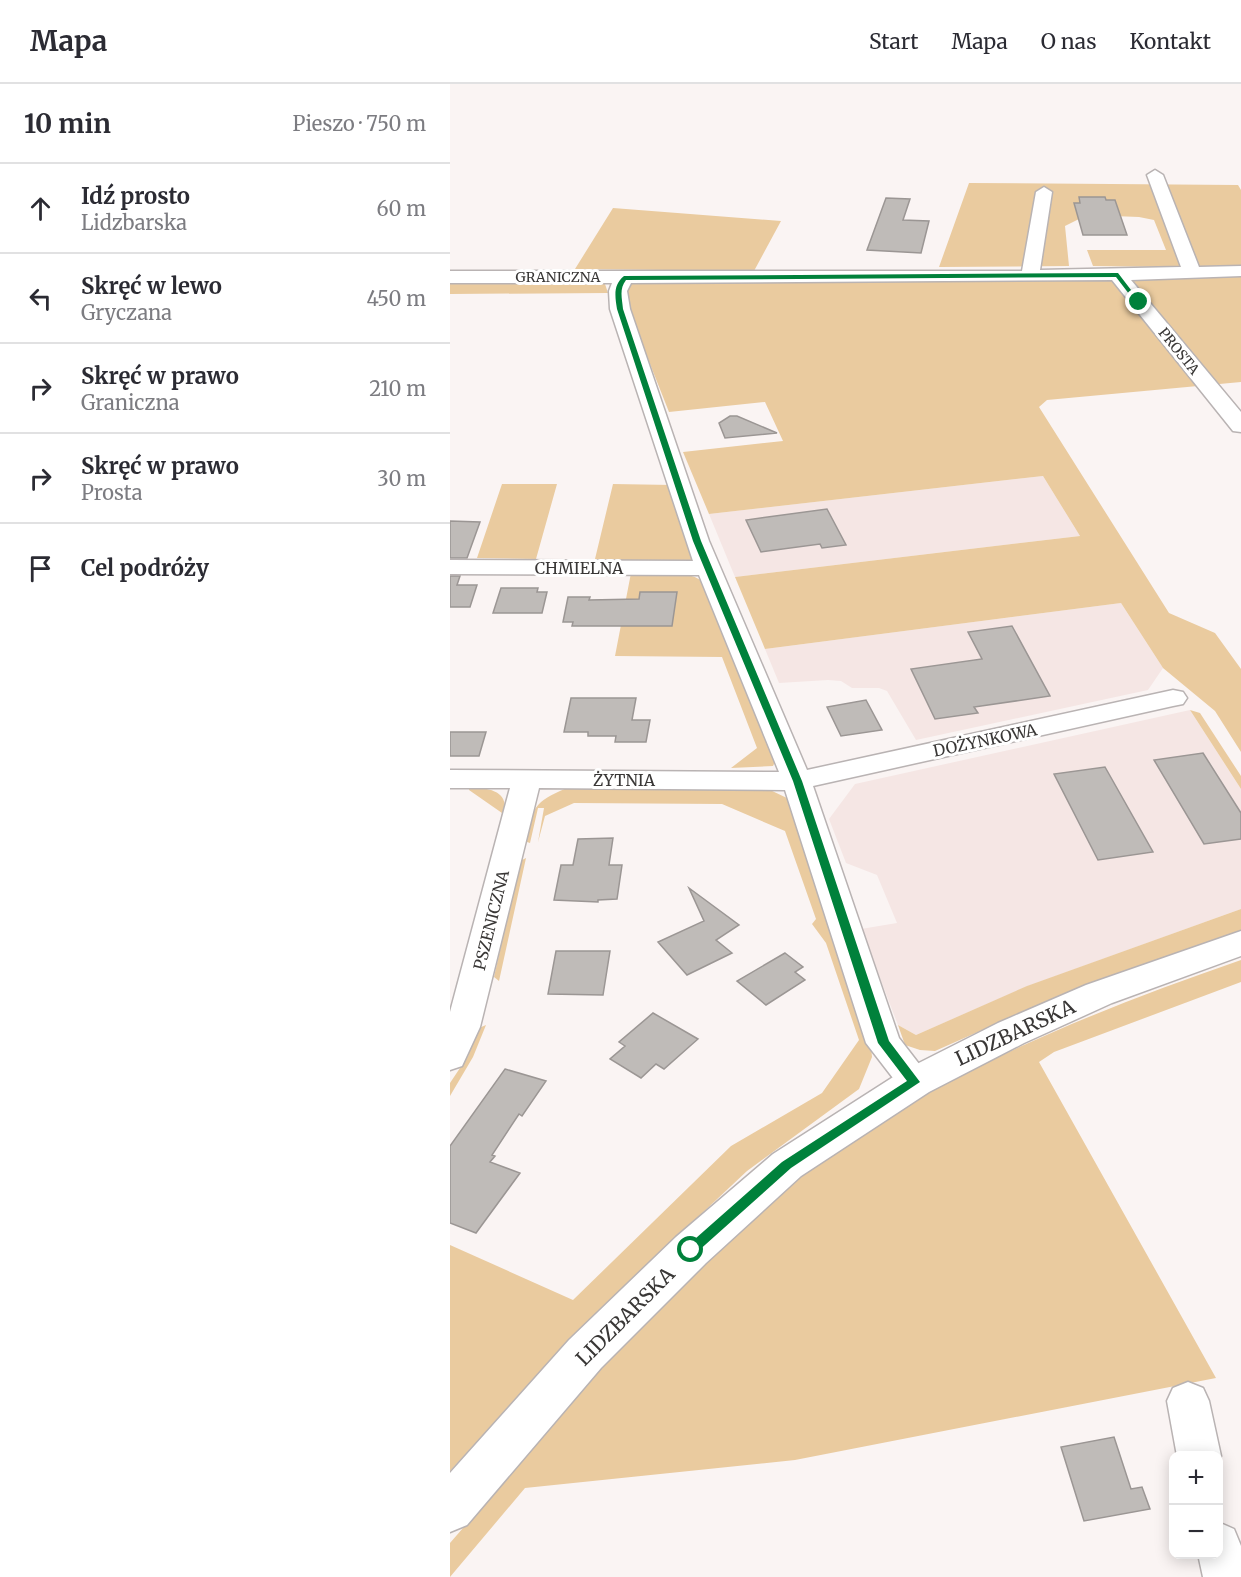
<!DOCTYPE html>
<html lang="pl">
<meta charset="utf-8">
<style>
:root{--surface:#fff;--page:#f7f7f7;--text:#2b2b33;--muted:#7c7c81;--line:#e1e1e2}
body{margin:0;font-family:Merriweather,serif;background:var(--page);color:var(--text)}
.controls{position:absolute;right:18px;bottom:18px;display:grid;overflow:hidden;border-radius:12px;box-shadow:0 3px 15px #0003}
.controls button{width:54px;height:54px;display:grid;place-items:center;padding:0;border:0;border-bottom:2px solid var(--line);background:var(--surface);color:var(--text);font:30px sans-serif}
.stop{position:absolute;width:18px;height:18px;margin:-14px;border:4px solid #00813b;border-radius:50%;background:#fff}
.stop.end{background:#00813b;border-color:#fff;box-shadow:0 2px 6px #0008}
.list{margin:0;padding:0;list-style:none}
h2{display:flex;justify-content:space-between;align-items:center;height:78px;margin:0;padding:0 24px;font-size:26px}
h2 small{font-size:20px;font-weight:400;color:var(--muted)}
.list li{display:grid;grid-template-columns:39px 1fr auto;gap:18px;align-items:center;box-sizing:border-box;height:90px;padding:0 24px;border-top:2px solid var(--line)}
.list b{display:block;font-size:22px;white-space:nowrap}
.list p{margin:0;font-size:20px;white-space:nowrap;color:var(--muted)}
.list em{font-size:20px;font-style:normal;color:var(--muted)}
.icon{flex:none;width:33px;height:33px;fill:none;stroke:currentColor;stroke-width:2;stroke-linecap:round;stroke-linejoin:round}
.map{position:relative;flex:none;width:791px;height:1493px;overflow:hidden}
header{display:flex;align-items:center;gap:36px;box-sizing:border-box;height:84px;padding:0 30px;background:var(--surface);border-bottom:2px solid var(--line)}
header strong{font-size:28px}
nav{display:flex;gap:33px;margin-inline-start:auto;font-size:21px}
main{display:flex}
aside{flex:1;background:var(--surface)}
.map>svg:first-child{display:block}
</style>
<header>
<strong>Mapa</strong>
<nav><a>Start</a><a>Mapa</a><a>O nas</a><a>Kontakt</a></nav>
</header>
<main>
<aside>
<h2>10 min<small>Pieszo · 750 m</small></h2>
<ul class="list">
<li><svg class="icon" aria-label="ahead" viewBox="0 0 24 24"><path d="M12 20V5M6 11l6-6 6 6"/></svg><div><b>Idź prosto</b><p>Lidzbarska</p></div><em>60 m</em></li>
<li><svg class="icon" aria-label="left" viewBox="0 0 24 24"><path d="M17 20v-9H6M10 6l-5 5 5 5"/></svg><div><b>Skręć w lewo</b><p>Gryczana</p></div><em>450 m</em></li>
<li><svg class="icon" aria-label="right" viewBox="0 0 24 24"><path d="M7 20v-9h11M14 6l5 5-5 5"/></svg><div><b>Skręć w prawo</b><p>Graniczna</p></div><em>210 m</em></li>
<li><svg class="icon" aria-label="right" viewBox="0 0 24 24"><path d="M7 20v-9h11M14 6l5 5-5 5"/></svg><div><b>Skręć w prawo</b><p>Prosta</p></div><em>30 m</em></li>
<li><svg class="icon" aria-label="arrive" viewBox="0 0 24 24"><path d="M6 21V4h12l-3 4 3 4H6"/></svg><div><b>Cel podróży</b></div></li>
</ul>
</aside>
<div class="map">
<svg width="791" height="1493" viewBox="0 0 791 1493">
<rect width="100%" height="100%" fill="#faf4f3"/>
<!-- built -->
<path fill="#f5e6e4" d="M 593,392 L 630,452 L 285,493 L 259,430 Z
M 671,519 L 713,584 L 698,606 L 466,656 L 437,607 L 429,604 L 402,604 L 391,597 L 378,596 L 329,599 L 315,565 Z
M 740,626 L 791,705 L 791,825 L 578,902 L 466,951 L 448,941 L 411,845 L 447,839 L 427,791 L 396,779 L 379,735 L 405,700 Z"/>
<!-- green -->
<path fill="#eacb9f" d="M 519,99 L 788,101 L 791,106 L 791,184 L 643,182 L 637,166 L 716,166 L 704,136 L 689,133 L 637,131 L 615,142 L 619,182 L 489,183 Z
M 163,124 L 331,137 L 304,187 L 125,185 Z
M 791,188 L 791,298 L 597,316 L 589,323 L 719,529 L 765,549 L 791,585 L 791,668 L 765,627 L 713,584 L 671,519 L 315,565 L 285,493 L 630,452 L 593,392 L 259,430 L 233,368 L 333,357 L 315,318 L 219,328 L 185,242 L 171,199 Z
M 0,192 L 151,197 L 155,200 L 158,209 L 0,210 Z
M 52,400 L 107,400 L 86,475 L 27,474 Z
M 163,400 L 223,401 L 243,474 L 240,477 L 157,479 L 145,475 Z
M 181,489 C 202,490 236,484 253,498 L 326,676 L 323,682 L 281,684 L 307,664 L 272,573 L 165,572 Z
M 740,626 L 750,629 L 791,692 L 791,705 Z
M 19,703 C 52,705 60,711 53,744 L 49,744 L 52,729 L 19,706 Z
M 117,704 L 318,705 L 339,715 L 420,951 L 422,973 L 409,1005 L 297,1087 L 145,1230 L 0,1387 L 0,1161 L 123,1216 L 281,1062 L 372,1009 L 409,956 L 376,859 L 362,840 L 366,835 L 335,747 L 272,720 L 124,719 L 95,732 L 88,758 L 94,724 L 88,724 L 80,759 L 74,757 C 84,723 83,718 117,704 Z
M 76,774 L 49,897 L 44,893 L 70,777 Z
M 791,825 L 791,846 L 618,908 L 485,967 L 470,966 L 455,961 L 448,941 L 466,951 L 577,902 Z
M 791,876 L 791,898 L 604,968 L 589,978 L 766,1294 L 345,1376 L 75,1404 L 0,1493 L 0,1459 L 60,1390 L 64,1378 C 176,1257 288,1129 426,1036 C 447,1022 472,1012 494,1000 C 589,950 690,911 791,876 Z
M 36,941 L 23,973 L 0,1012 L 0,999 L 18,972 L 29,944 Z"/>
<!-- building -->
<path fill="#bfbbb8" stroke="#9b9694" stroke-width="1.5" d="M 629,113 L 655,113 L 656,116 L 665,116 L 677,151 L 633,151 L 624,119 L 630,119 Z
M 436,114 L 460,115 L 453,136 L 479,137 L 471,169 L 417,166 Z
M 280,332 L 287,332 L 327,349 L 275,354 L 269,339 Z
M 377,425 L 396,461 L 372,464 L 370,460 L 311,468 L 296,436 Z
M 0,437 L 30,438 L 17,474 L 0,474 Z
M 0,492 L 10,492 L 7,501 L 27,501 L 20,523 L 0,523 Z
M 51,504 L 88,504 L 87,508 L 97,508 L 92,529 L 43,529 Z
M 190,508 L 227,508 L 222,542 L 122,542 L 123,538 L 113,538 L 118,513 L 140,513 L 139,516 L 189,515 Z
M 562,542 L 600,612 L 524,623 L 528,629 L 485,635 L 461,585 L 532,575 L 518,548 Z
M 121,614 L 186,614 L 182,636 L 200,636 L 196,658 L 165,658 L 166,652 L 138,652 L 138,648 L 114,648 Z
M 416,616 L 432,646 L 391,652 L 377,623 Z
M 0,648 L 36,648 L 29,672 L 0,672 Z
M 753,669 L 791,729 L 791,755 L 754,760 L 704,676 Z
M 655,683 L 703,768 L 648,776 L 604,690 Z
M 163,754 L 159,781 L 172,781 L 167,815 L 148,816 L 148,818 L 104,816 L 111,781 L 123,781 L 128,755 Z
M 239,804 L 289,841 L 266,856 L 282,869 L 237,891 L 208,858 L 254,837 Z
M 106,867 L 160,867 L 153,911 L 98,910 Z
M 335,869 L 353,883 L 345,888 L 355,896 L 316,921 L 287,897 Z
M 203,929 L 248,955 L 214,985 L 206,980 L 191,994 L 160,975 L 175,962 L 169,958 Z
M 55,985 L 96,997 L 72,1032 L 69,1030 L 42,1071 L 45,1072 L 40,1078 L 70,1089 L 26,1149 L 0,1139 L 0,1062 Z
M 664,1353 L 681,1405 L 692,1403 L 700,1425 L 634,1437 L 611,1363 Z"/>
<g fill="none" stroke-linecap="round" stroke-linejoin="round">
<defs>
<path id="minor" d="M 705,86 L 713,91 L 749,183 L 791,182 L 791,192 L 681,196 L 791,328 L 791,348 L 783,347 L 662,196 L 181,199 L 177,207 L 180,225 L 259,457 L 357,686 L 723,606 L 733,608 L 737,614 L 733,620 L 723,622 L 363,702 L 449,954 L 483,998 L 477,1007 L 465,1011 L 453,1007 L 416,959 L 335,706 L 89,704 L 30,943 L 12,982 L 0,986 L 0,928 L 60,704 L 0,704 L 0,686 L 329,688 L 249,491 L 0,490 L 0,476 L 243,477 L 160,225 L 159,207 L 162,199 L 0,199 L 0,187 L 572,187 L 586,108 L 594,103 L 602,108 L 590,186 L 731,183 L 697,91 Z
M 738,1298 L 753,1304 L 759,1317 L 771,1372 L 768,1377 L 768,1372 L 727,1372 L 717,1317 L 723,1304 Z
M 768,1438 L 784,1445 L 791,1462 L 791,1493 L 753,1493 L 748,1470 L 768,1470 Z"/>
<path id="major" d="M 791,847 L 791,872 L 662,919 L 574,959 L 479,1008 L 351,1092 L 256,1179 L 151,1284 L 17,1441 L 0,1448 L 0,1389 L 119,1256 L 226,1153 L 323,1070 L 451,988 L 548,939 L 636,901 Z"/>
</defs>
<!-- minor casing -->
<use href="#minor" stroke="#b9b3b3" stroke-width="3"/>
<!-- major casing -->
<use href="#major" stroke="#b9b3b3" stroke-width="3"/>
<!-- minor -->
<use href="#minor" fill="#fff" fill-rule="evenodd"/>
<!-- major -->
<use href="#major" fill="#fff" fill-rule="evenodd"/>
</g>
<!-- route -->
<path fill="#00813b" d="M 668,189 L 691,219 L 686,219 L 666,193 L 176,196 C 169,205 172,214 173,225 L 251,457 L 352,697 L 439,957 L 470,998 L 341,1084 L 246,1169 L 237,1169 L 235,1166 L 237,1162 L 332,1078 L 457,997 L 428,959 L 343,697 L 243,457 L 167,225 C 165,212 163,201 174,192 Z"/>
<g text-anchor="middle" dominant-baseline="central" stroke-width="6" stroke-linejoin="round" paint-order="stroke">
<!-- far-street labels -->
<g font-size="14" fill="#393736" stroke="#fff">
<text x="108" y="193">GRANICZNA</text>
<text transform="translate(729 267) rotate(51)">PROSTA</text>
</g>
<!-- street labels -->
<g font-size="16" fill="#393736" stroke="#fff">
<text x="129" y="484">CHMIELNA</text>
<text transform="translate(535 656) rotate(-12)">DOŻYNKOWA</text>
<text x="174" y="696">ŻYTNIA</text>
<text transform="translate(41 836) rotate(-76)">PSZENICZNA</text>
</g>
<!-- near-street labels -->
<g font-size="20" fill="#393736" stroke="#fff">
<text transform="translate(565 948) rotate(-25)">LIDZBARSKA</text>
<text transform="translate(175 1232) rotate(-45)">LIDZBARSKA</text>
</g>
</g>
</svg>
<div class="controls">
<button>+</button>
<button>−</button>
</div>
<div class="stop" style="left:241px;top:1166px"></div>
<div class="stop end" style="left:689px;top:218px"></div>
</div>
</main>
